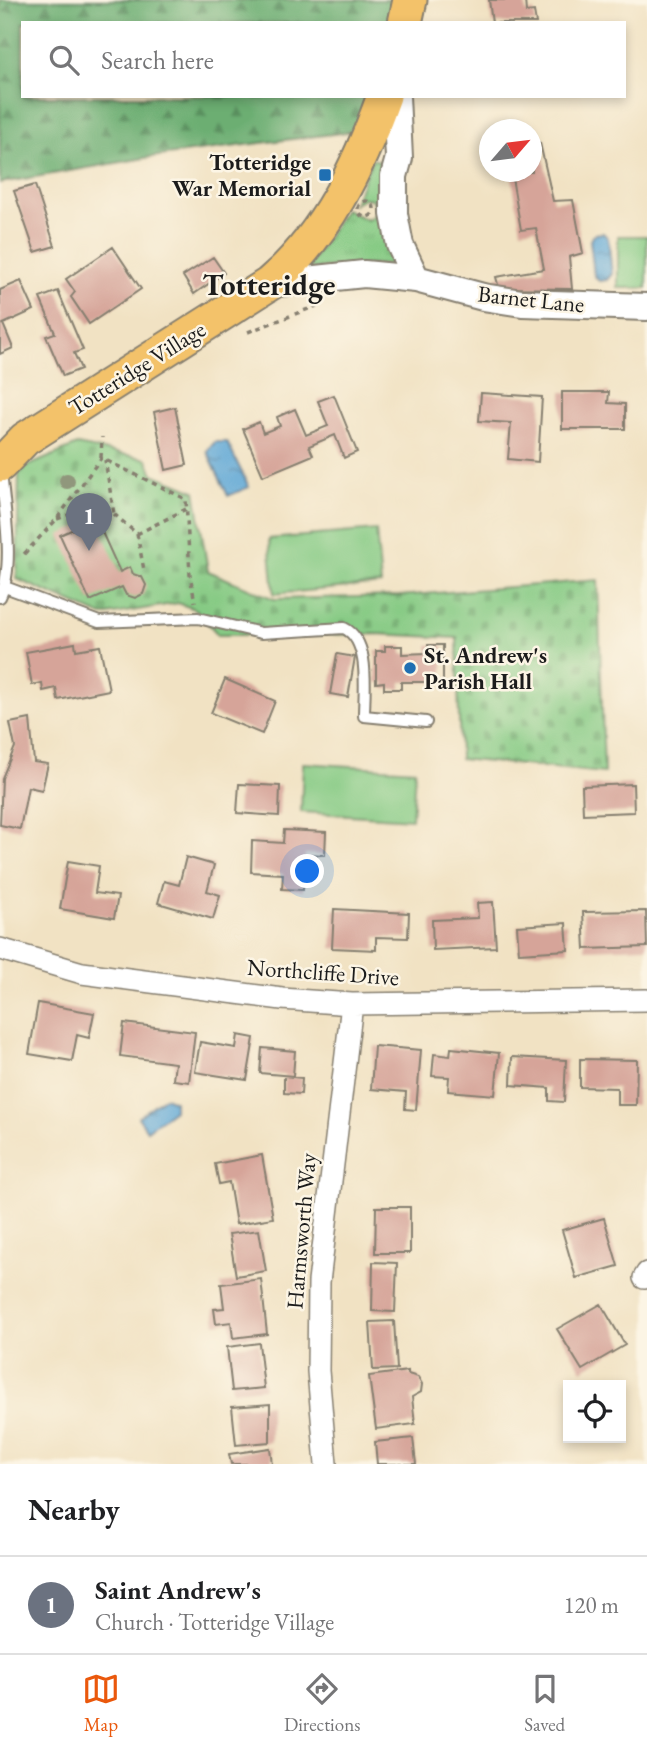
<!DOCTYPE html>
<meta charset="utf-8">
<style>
:root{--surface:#fff;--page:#f2f2f2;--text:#202124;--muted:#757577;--line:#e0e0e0;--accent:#ea580c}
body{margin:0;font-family:"EB Garamond",serif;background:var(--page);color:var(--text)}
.controls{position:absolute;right:21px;bottom:21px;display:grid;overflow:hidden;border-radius:0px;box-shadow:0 4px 10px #0003}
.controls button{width:63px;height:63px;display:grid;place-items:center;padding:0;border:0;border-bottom:2px solid var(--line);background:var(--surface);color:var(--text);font:35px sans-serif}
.compass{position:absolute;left:479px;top:119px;width:63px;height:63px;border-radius:50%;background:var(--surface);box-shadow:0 4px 10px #0003;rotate:62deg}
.you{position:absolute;left:308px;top:872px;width:24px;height:24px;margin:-18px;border:5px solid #fff;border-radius:50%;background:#1a73e8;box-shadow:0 0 0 10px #1a73e833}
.badge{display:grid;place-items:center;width:46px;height:46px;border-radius:50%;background:var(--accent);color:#fff;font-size:23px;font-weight:700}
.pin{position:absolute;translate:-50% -58px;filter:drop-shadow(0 2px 4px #0008)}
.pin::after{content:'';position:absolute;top:37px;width:24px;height:21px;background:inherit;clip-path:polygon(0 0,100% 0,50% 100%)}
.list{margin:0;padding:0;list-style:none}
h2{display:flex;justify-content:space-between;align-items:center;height:91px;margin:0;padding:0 28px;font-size:30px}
h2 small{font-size:23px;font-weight:400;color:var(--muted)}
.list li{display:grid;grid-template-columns:46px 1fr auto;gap:21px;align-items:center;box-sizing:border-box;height:98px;padding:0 28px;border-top:2px solid var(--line)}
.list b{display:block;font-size:26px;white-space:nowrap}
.list p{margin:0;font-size:23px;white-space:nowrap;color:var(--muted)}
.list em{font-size:23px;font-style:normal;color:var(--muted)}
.icon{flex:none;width:38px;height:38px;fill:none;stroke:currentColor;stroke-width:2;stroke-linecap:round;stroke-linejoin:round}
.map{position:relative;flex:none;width:647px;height:1464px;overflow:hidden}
.search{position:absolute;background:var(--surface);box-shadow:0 4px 10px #0003;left:21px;right:21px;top:21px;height:77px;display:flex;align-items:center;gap:18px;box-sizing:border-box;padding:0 24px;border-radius:0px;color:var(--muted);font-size:26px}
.sheet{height:189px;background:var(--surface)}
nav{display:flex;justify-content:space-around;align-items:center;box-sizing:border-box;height:98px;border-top:2px solid var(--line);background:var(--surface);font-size:19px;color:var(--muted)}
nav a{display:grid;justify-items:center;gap:4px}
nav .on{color:var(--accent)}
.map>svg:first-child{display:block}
</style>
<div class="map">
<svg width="647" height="1464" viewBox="0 0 647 1464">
<defs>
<pattern id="grass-tufts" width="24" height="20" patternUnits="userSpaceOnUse" patternTransform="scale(1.75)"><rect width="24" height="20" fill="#86ca84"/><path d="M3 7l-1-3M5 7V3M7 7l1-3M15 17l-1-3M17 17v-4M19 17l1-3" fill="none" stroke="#73ad71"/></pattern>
<pattern id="forest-firs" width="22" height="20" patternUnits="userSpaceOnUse" patternTransform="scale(1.75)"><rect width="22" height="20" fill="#6cae72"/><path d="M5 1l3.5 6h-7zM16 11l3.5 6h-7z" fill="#588d5d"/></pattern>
<pattern id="cemetery-stones" width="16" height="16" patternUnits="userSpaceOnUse" patternTransform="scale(1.75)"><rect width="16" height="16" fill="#86ca84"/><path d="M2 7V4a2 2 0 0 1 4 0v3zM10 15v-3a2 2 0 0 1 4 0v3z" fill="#73ad71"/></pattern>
<pattern id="water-ripples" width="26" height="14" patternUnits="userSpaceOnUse" patternTransform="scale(1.75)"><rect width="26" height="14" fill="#5fa7d6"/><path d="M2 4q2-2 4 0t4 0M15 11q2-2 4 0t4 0" fill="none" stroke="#4e87ad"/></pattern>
</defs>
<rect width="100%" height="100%" fill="#fcf5e5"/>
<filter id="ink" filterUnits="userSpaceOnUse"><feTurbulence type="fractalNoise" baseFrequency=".0143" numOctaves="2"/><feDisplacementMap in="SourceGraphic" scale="14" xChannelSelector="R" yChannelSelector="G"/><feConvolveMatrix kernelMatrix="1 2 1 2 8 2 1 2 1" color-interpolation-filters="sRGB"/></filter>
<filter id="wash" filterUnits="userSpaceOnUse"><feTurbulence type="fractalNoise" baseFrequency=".00686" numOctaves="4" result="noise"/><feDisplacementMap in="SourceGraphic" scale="28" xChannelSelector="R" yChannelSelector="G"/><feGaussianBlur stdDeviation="1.57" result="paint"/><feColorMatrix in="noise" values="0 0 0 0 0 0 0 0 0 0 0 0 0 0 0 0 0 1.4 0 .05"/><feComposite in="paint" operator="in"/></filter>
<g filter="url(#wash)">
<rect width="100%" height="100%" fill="#f1e2c3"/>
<!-- grass -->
<path fill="url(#grass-tufts)" stroke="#517350" stroke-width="2" d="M 372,159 L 382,162 L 385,169 L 385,210 L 377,208 L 372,199 L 363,198 L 354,204 Z
M 345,209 L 367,220 L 375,214 L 387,216 L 393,261 L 391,264 L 307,269 Z"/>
<!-- forest -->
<path fill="url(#forest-firs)" stroke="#446547" stroke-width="2" d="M 0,0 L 402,0 L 398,23 L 23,23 L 23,96 L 381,96 L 364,130 L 151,157 L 0,183 Z"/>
<!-- cemetery -->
<path fill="url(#cemetery-stones)" stroke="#517350" stroke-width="2" d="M 77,445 L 147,459 L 153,474 L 195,491 L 208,571 L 274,599 L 399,596 L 598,580 L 604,773 L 460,759 L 457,638 L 376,634 L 218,635 L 197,610 L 178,603 L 102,616 L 17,579 L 19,470 Z"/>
<!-- park -->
<path fill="#86ca84" stroke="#517350" stroke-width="2" d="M 618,236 L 647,236 L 647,288 L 618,288 Z
M 376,530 L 381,584 L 274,594 L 269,539 Z
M 303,763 L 415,770 L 412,819 L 301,812 Z"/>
<!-- water -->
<path fill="url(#water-ripples)" stroke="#3e6279" stroke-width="2" d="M 603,233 L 608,238 L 612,274 L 607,280 L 599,281 L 594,275 L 590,240 L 595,234 Z
M 215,442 L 227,442 L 249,487 L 228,496 L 207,451 Z
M 165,1097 L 174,1101 L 174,1110 L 147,1130 L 138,1117 Z"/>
<g id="blocks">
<!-- building -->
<path fill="#d6a499" d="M 489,0 L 525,0 L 526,12 L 534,11 L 536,23 L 492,23 Z
M 540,143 L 553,201 L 573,200 L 583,253 L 569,257 L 572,289 L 499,288 L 496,277 L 544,269 L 536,228 L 521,230 L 511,172 L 532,172 L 532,144 Z
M 35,185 L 55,246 L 35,252 L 14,191 Z
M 113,247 L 141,289 L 89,324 L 71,297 L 75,292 L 66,279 Z
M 213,257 L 224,273 L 194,294 L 183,276 Z
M 21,281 L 34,310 L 3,324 L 13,348 L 0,354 L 0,290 Z
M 58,291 L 83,350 L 74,353 L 81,369 L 63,376 L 46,336 L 55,333 L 40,298 Z
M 562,392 L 609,392 L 608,403 L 625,404 L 625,429 L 562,429 Z
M 481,393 L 542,397 L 538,462 L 508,459 L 511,423 L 479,421 Z
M 334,395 L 357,452 L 344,458 L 335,435 L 309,446 L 313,455 L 263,476 L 243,429 L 259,422 L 263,433 L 280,426 L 277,417 L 295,409 L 306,435 L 328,426 L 318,401 Z
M 175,407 L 187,465 L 166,470 L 154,412 Z
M 96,519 L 120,572 L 130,567 L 133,574 L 142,577 L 146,585 L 143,594 L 135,598 L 126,595 L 122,587 L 90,601 L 60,535 Z
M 75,643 L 76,650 L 100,646 L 109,690 L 58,700 L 56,688 L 43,691 L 42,683 L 32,685 L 26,652 Z
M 428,645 L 443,645 L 443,682 L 401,682 L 401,689 L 384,689 L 384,682 L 376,683 L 376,651 L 385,651 L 385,646 L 402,646 L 402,654 L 428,653 Z
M 337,654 L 355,657 L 348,697 L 330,694 Z
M 225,679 L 275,701 L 262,734 L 211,713 Z
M 30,719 L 34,762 L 48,764 L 42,790 L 28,787 L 20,829 L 0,825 L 2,778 L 15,747 L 10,723 Z
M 239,784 L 280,786 L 279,816 L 237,813 Z
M 633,784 L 634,812 L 583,814 L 582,786 Z
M 284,830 L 326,832 L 325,855 L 305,854 L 303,890 L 282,889 L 283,874 L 251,872 L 252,841 L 283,843 Z
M 186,857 L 214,865 L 207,891 L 220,895 L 213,919 L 158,903 L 164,881 L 179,885 Z
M 68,861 L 99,866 L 95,893 L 118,896 L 114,918 L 60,909 Z
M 493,902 L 496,947 L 433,950 L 432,920 L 478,918 L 477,903 Z
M 334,909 L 409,913 L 408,938 L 376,937 L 376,950 L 332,948 Z
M 646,911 L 647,947 L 585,949 L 583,912 Z
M 566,923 L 568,950 L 519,953 L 517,926 Z
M 38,1003 L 94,1013 L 89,1038 L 77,1035 L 72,1061 L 29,1054 Z
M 124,1023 L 195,1032 L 189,1082 L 173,1080 L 175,1063 L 120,1056 Z
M 238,1035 L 254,1038 L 247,1080 L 195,1072 L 200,1042 L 236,1048 Z
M 374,1046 L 421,1050 L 416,1110 L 405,1109 L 406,1092 L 371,1089 Z
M 262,1048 L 295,1051 L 293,1076 L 260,1073 Z
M 451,1048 L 499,1053 L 495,1095 L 448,1091 L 449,1077 L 432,1076 L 434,1054 L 450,1056 Z
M 512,1057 L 566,1060 L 564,1102 L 549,1101 L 549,1088 L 511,1085 Z
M 580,1059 L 637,1060 L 636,1105 L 617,1105 L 617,1088 L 580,1087 Z
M 284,1076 L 302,1078 L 301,1094 L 284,1093 Z
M 262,1155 L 273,1218 L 236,1224 L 229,1182 L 219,1184 L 215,1164 Z
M 376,1207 L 410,1207 L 410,1253 L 375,1253 Z
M 604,1218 L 618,1266 L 576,1278 L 562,1230 Z
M 259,1230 L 266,1271 L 236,1276 L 229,1234 Z
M 373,1262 L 397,1263 L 395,1312 L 372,1311 Z
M 261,1279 L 267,1334 L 233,1338 L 231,1322 L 216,1324 L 214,1309 L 224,1308 L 221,1284 Z
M 601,1304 L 625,1345 L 582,1370 L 557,1329 Z
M 394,1321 L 397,1369 L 373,1370 L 370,1322 Z
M 259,1343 L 264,1388 L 232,1391 L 227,1347 Z
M 408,1371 L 408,1374 L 418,1377 L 422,1384 L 421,1392 L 412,1397 L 415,1424 L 376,1429 L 369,1376 Z
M 270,1404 L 270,1442 L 236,1445 L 232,1407 Z
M 413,1438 L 416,1464 L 377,1464 L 375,1442 Z
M 270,1448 L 272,1464 L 231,1464 L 229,1454 Z"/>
</g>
</g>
<g filter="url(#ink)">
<use href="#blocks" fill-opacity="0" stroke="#867f70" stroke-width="2"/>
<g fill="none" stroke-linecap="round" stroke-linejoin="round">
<defs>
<path id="service" d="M 5,587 L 99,622 L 198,618 L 261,633 L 344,628 C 371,641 364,691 364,716 L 426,722
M 0,597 C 16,565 3,505 1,469"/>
<path id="minor" d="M 0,949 L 82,973 L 282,999 L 352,1004 L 647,1000
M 644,1278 L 647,1273
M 326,1464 L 318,1371 L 319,1282 L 352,1004"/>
<path id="tertiary" d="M 396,96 L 399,158 L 394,176 L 394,214 L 400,245 L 416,279
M 269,284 L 364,274 L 416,279 L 483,297 L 522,303 L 647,307"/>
<path id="primary" d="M 405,23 L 410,0
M 0,465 L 25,439 L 269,284 C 326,236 359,166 384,96"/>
</defs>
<!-- service casing -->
<use href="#service" stroke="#867f70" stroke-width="14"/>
<!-- minor casing -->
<use href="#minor" stroke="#867f70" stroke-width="24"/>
<!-- tertiary casing -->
<use href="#tertiary" stroke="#867f70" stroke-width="30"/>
<!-- primary casing -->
<use href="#primary" stroke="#867f70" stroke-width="37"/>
<!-- path -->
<path stroke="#867f70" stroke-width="3.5" stroke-dasharray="5 5" stroke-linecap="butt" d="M358 209a8 8 0 1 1 16 0a8 8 0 1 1-16 0Z
M 248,332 L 319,305
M 101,458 L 102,437
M 114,514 L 137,534 L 144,570
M 57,519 L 80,511 L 114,514 L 105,460
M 137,534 L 186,509
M 24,554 L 56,520 L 101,458 L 186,499 L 190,575 L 195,602"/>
<!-- service -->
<use href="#service" stroke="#fff" stroke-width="10"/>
<!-- minor -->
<use href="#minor" stroke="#fff" stroke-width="21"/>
<!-- tertiary -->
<use href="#tertiary" stroke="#fff" stroke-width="26"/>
<!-- primary -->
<use href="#primary" stroke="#f3c26a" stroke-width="33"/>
</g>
<!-- trees -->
<circle fill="#90977b" cx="67" cy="481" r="8"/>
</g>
<!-- markers -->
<g fill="#1f6fb2" stroke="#fcf5e5" stroke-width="2.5">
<rect x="318" y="168" width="14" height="14" rx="3.5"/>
<circle cx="410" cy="668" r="7"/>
</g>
<g text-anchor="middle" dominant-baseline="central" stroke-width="5" stroke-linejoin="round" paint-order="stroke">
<!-- poi labels -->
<g font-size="23" font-weight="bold" fill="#1c1c1c" stroke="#fcf5e5" text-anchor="end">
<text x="311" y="162">Totteridge<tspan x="311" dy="26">War Memorial</tspan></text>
<text x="424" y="655" text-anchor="start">St. Andrew's<tspan x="424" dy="26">Parish Hall</tspan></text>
</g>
<!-- street labels -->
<g font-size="23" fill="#1c1c1c" stroke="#fcf5e5">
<text transform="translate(531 299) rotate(6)">Barnet Lane</text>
<text transform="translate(137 368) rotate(-32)">Totteridge Village</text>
<text transform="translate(323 972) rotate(4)">Northcliffe Drive</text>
<text transform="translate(301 1231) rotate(-85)">Harmsworth Way</text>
</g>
<!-- district labels -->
<g font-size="30" font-weight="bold" fill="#1c1c1c" stroke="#fcf5e5">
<text x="269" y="284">Totteridge</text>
</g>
</g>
</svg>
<div class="controls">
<button><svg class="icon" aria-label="locate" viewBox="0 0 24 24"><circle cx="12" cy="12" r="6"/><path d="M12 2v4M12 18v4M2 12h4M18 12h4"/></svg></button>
</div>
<svg class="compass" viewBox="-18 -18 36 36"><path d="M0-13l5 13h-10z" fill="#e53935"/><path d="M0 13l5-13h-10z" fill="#757577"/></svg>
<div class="you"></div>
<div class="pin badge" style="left:89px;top:551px;background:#6b7280">1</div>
<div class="search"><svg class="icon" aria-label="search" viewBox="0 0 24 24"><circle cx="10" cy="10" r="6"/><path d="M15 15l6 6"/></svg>Search here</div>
</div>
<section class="sheet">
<h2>Nearby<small></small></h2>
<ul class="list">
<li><span class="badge" style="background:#6b7280">1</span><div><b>Saint Andrew's</b><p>Church · Totteridge Village</p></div><em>120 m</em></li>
</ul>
</section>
<nav>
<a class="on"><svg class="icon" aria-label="map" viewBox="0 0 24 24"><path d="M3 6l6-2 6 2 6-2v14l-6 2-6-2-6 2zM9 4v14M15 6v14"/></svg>Map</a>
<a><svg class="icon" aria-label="directions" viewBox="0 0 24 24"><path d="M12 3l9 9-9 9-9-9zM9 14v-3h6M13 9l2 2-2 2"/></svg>Directions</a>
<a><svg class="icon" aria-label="saved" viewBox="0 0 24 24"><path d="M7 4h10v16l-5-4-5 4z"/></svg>Saved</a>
</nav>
